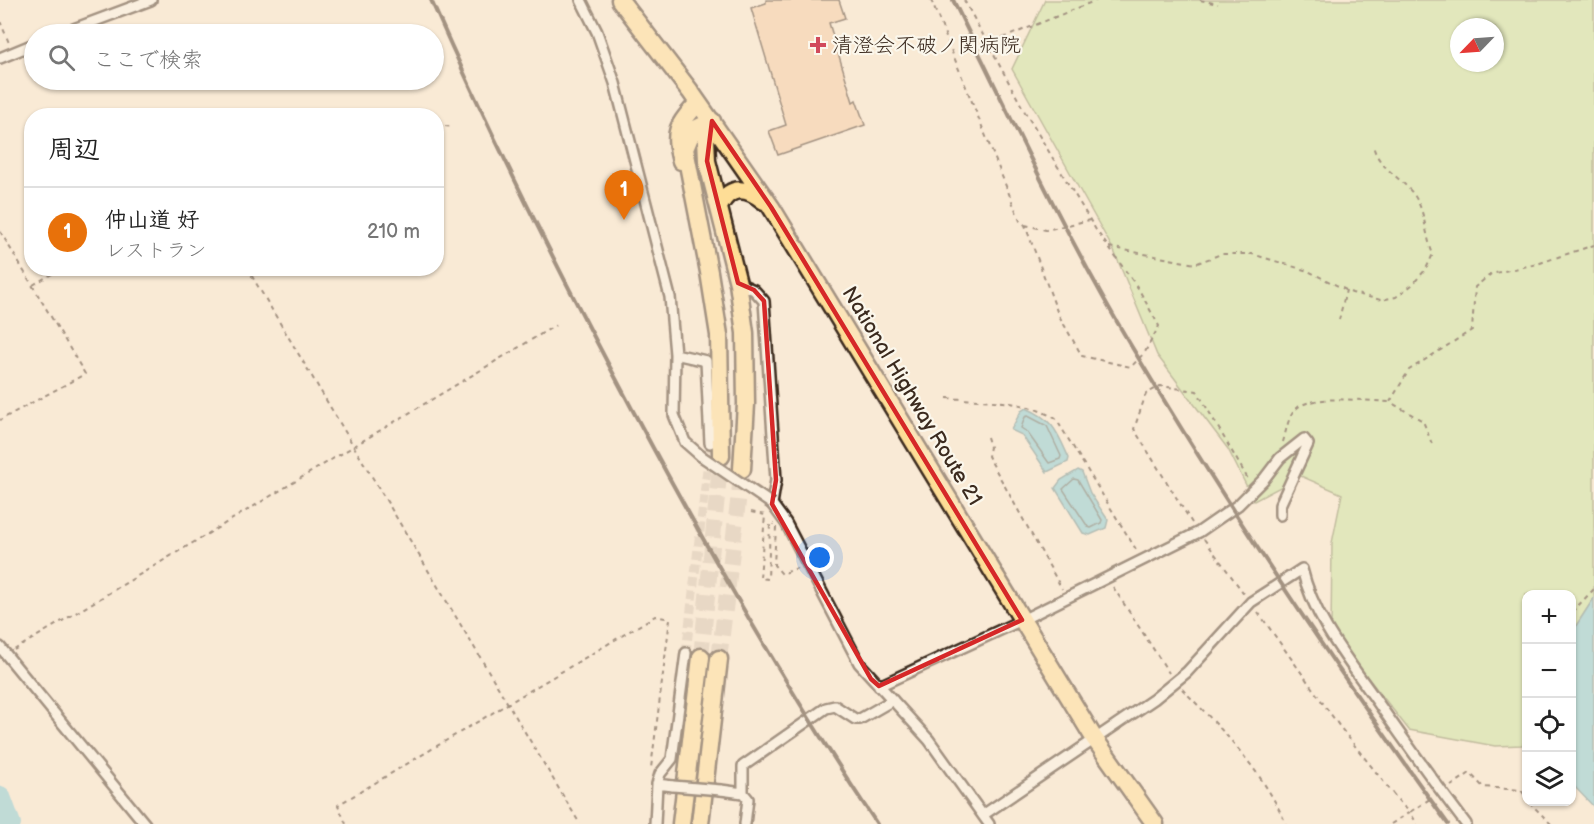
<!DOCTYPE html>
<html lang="ja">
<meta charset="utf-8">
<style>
:root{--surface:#fff;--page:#f2f2f2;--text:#222;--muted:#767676;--line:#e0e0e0;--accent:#d93025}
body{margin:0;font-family:"Balsamiq Sans","Klee One",sans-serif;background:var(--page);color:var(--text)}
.controls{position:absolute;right:18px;bottom:18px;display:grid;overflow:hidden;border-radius:12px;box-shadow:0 2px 4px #0004}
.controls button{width:54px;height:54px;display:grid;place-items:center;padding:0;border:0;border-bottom:2px solid var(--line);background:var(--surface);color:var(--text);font:30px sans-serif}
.compass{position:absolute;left:1450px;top:18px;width:54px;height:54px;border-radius:50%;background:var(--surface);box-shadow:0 2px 4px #0004;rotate:245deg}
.you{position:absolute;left:820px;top:558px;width:21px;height:21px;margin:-15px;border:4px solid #fff;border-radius:50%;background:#1a73e8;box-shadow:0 0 0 9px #1a73e833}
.badge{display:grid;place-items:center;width:39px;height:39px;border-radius:50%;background:var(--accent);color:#fff;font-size:20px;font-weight:700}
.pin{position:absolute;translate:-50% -50px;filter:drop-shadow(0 2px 3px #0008)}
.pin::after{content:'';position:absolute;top:32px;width:21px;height:18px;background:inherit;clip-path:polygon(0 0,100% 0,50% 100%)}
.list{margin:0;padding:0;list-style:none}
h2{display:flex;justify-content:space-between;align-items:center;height:78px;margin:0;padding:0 24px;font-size:26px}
h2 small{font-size:20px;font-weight:400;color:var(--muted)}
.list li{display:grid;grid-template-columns:39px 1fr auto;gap:18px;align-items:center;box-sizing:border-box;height:90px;padding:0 24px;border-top:2px solid var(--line)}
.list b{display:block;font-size:22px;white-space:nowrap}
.list p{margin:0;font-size:20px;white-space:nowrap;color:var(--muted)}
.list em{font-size:20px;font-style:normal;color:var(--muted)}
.icon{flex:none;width:33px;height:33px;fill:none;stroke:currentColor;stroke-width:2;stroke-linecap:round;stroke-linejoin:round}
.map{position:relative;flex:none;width:1594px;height:824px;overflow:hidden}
.search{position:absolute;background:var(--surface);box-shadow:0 2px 4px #0004;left:24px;top:24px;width:420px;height:66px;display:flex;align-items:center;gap:15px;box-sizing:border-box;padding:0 21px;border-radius:33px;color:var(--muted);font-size:22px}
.panel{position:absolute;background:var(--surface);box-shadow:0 2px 4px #0004;left:24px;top:108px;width:420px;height:168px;border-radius:24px}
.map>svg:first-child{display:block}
</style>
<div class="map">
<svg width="1594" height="824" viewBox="0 0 1594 824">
<rect width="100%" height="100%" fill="#f9ead6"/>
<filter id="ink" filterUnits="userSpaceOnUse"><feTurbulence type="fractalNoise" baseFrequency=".0167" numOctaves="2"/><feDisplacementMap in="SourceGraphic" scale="12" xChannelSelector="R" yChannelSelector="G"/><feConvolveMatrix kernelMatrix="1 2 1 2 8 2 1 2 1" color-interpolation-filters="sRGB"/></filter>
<g filter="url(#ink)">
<!-- green -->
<path fill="#c5e59d" stroke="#80885e" stroke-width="1.5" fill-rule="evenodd" d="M 1045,0 L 1594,0 L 1594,598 L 1572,632 L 1572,594 L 1526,594 L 1526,740 L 1522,745 L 1495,746 L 1409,730 L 1331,631 L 1332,543 L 1342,494 L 1301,476 L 1254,501 L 1228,449 L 1157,355 L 1114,251 L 1012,69 ZM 1459,27 L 1495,27 L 1495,63 L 1459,63 Z"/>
<!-- water -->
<path fill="#7ac9d7" stroke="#61898d" stroke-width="1.5" d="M 1026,408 C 1054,420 1057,432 1069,458 L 1068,462 L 1047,472 L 1022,435 L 1011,430 L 1021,411 Z
M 1078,470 L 1082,472 L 1090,493 L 1108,520 L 1106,528 L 1090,535 L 1083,533 L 1055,488 L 1061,480 Z
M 1594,598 L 1594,807 L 1572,784 L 1572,632 Z"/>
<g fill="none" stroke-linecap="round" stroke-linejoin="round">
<!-- shore -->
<path stroke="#546a68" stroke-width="1.5" d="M 1028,416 L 1047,426 L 1061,456 L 1060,459 L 1049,463 L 1027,432 L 1021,428 L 1025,417 Z
M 1074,479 L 1078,480 L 1102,520 L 1101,523 L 1091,528 L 1088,527 L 1063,489 Z"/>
<!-- river -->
<path stroke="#7ac9d7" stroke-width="22" d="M 0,797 L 10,824"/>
</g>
<!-- building -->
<path fill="#f4cba3" stroke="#3b2a1e" stroke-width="1.5" d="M 766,0 L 839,0 L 845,18 L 829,23 L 853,102 L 856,100 L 865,125 L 778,155 L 769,131 L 786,125 L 751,8 L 766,3 Z"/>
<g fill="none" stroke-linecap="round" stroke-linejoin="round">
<!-- minor-tunnel -->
<path stroke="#d3c4b1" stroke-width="9" stroke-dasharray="9 4.5" stroke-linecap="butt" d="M 686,653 L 710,443"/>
<!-- trunk-tunnel -->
<path stroke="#d3c4b1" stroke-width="16" stroke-dasharray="16 8" stroke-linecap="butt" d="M 701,657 L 721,456
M 719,659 L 742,469"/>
<defs>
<path id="minor" d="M 581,0 L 597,32 L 615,83 L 670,297 L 675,354 L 674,415 L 685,442 L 701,456
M 60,34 L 151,0
M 0,58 L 34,44
M 738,283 L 754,290 L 764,301 L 776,480 L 772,504 L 786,523 L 859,663 L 929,740 L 989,824
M 675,354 L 706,361 L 710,443
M 0,647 L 145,824
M 879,686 L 1022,620 L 1199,532 L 1238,505 L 1264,479 L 1280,458 L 1304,439 L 1308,444 L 1280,505 L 1280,515
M 673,786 L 657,784 L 660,774 L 672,759 L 686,653
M 721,790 L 743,793 L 748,799 L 745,824
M 743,793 L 743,766 L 826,708 L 835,706 L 855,719 L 860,719 L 893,700
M 983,815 L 1154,699 L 1187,672 L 1251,602 L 1302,569 C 1314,618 1345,656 1374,697 C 1404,740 1434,782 1466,824
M 655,824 L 657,784"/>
<path id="trunk" d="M 620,0 L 690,91 L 771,207 L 1094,738 L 1155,824
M 712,121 L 706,136 L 707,161 L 738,283 L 745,333 L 746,404 L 742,469
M 712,121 L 693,130 L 685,149 L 709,272 L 719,335 L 721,456
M 681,161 C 673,131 677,126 698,103
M 720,205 C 731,184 748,188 764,201
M 681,824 L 701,657
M 700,824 L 719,659"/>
</defs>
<!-- minor casing -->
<use href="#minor" stroke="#3b2a1e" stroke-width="14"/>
<!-- trunk casing -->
<use href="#trunk" stroke="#3b2a1e" stroke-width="21"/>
<!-- path -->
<path stroke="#3b2a1e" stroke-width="2" stroke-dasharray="4.5 4.5" stroke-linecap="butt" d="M 931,0 L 1020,221 L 1025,225 L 1058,314 L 1082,356 L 1131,367 L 1145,352 L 1159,326 L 1138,288 L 1096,230 L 1025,112 L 964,0
M 1200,0 L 1218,4
M 0,21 L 9,43
M 986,45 L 1097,0
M 436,125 L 453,127
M 1025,225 L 1046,230 L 1090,220
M 0,231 L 85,374 L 0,420
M 1109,247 L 1195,264 L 1221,254 L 1252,254 L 1308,271 L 1352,293 L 1381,300 L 1396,297 L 1412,285 L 1426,269 L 1433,254 C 1425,236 1426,212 1414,195 C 1402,178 1377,167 1373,145
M 247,268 L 580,824
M 33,285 L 62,268
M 1339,320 L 1346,290
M 947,398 C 985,401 1024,399 1056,419 L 1137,551
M 987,437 L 990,447 L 988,456 L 1062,589
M 1283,442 C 1286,432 1288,415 1297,408 C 1314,394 1368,401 1390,402
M 1432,444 L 1423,421 L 1390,402 L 1409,370 L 1472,330 L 1475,287 L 1491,274 L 1537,264 L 1594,245
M 751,512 L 765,515 L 760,578 L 768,579 L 770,524 L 774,524
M 1192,523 L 1134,429 L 1146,394 L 1160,386 L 1197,391 L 1248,479
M 776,527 L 774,565 L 782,574 L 797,568
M 1204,539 L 1245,595
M 1113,587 L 1169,673
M 1258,612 L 1340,727 L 1402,805 L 1410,812 L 1433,797
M 1572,612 L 1594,589
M 14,650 L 556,325
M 1182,689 C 1222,729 1263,771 1286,824
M 1451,786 L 1470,773 L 1483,787 L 1521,790 L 1526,797
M 1529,802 L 1551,824
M 346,824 L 338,805 L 655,616 L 670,619 L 651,768
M 1391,824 L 1410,812 L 1417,824"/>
<!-- minor -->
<use href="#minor" stroke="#fbf7ec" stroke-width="9"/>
<!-- trunk -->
<use href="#trunk" stroke="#fedd96" stroke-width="16"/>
<!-- rail -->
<path stroke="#3b2a1e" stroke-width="4" d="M 431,0 C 487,127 548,250 613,373 C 694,527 780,679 877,824
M 953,0 C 1010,116 1064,233 1130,344 C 1229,510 1335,668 1448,824"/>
<defs>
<path id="minor-bridge" d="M 701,456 L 772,504
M 673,786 L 721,790"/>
</defs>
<!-- minor-bridge casing -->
<use href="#minor-bridge" stroke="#3b2a1e" stroke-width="14" stroke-linecap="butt"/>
<!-- minor-bridge -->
<use href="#minor-bridge" stroke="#fbf7ec" stroke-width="9"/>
</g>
</g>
<!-- marked area -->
<path d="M0 0H1594V824H0ZM 712,121 L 771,207 L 1022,620 L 879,686 L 871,679 L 772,504 L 776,480 L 764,301 L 754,290 L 738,283 L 707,161 Z" fill="#f9ead6" fill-opacity=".55" fill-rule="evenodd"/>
<path fill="none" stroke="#d62828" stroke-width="4.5" stroke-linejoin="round" d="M 712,121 L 771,207 L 1022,620 L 879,686 L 871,679 L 772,504 L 776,480 L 764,301 L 754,290 L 738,283 L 707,161 Z"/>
<!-- markers -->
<path fill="#d1495b" stroke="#fbf7ec" stroke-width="2" d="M815 36h6v6h6v6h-6v6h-6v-6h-6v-6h6z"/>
<g text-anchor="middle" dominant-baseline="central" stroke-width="4.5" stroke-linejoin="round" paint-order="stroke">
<!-- poi labels -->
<g font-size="21" fill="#3b2a1e" stroke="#fbf7ec" text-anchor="start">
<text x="832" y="45">清澄会不破ノ関病院</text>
</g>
<!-- street labels -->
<g font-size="21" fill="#3b2a1e" stroke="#fbf7ec">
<text transform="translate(912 396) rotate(59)">National Highway Route 21</text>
</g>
</g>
</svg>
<div class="controls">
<button>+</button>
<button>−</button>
<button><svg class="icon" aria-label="locate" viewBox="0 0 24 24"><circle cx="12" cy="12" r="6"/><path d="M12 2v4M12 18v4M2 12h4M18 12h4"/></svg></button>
<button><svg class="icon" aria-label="layers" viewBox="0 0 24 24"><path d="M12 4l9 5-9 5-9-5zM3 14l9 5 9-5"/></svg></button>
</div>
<svg class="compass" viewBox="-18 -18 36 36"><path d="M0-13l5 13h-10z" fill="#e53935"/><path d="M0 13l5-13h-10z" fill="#767676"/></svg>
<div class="you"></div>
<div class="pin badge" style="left:624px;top:220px;background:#e8710a">1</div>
<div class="search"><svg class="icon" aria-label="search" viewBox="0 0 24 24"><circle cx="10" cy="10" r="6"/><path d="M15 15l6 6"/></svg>ここで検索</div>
<section class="panel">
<h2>周辺<small></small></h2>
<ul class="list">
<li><span class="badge" style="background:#e8710a">1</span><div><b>仲山道 好</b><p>レストラン</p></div><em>210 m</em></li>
</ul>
</section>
</div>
